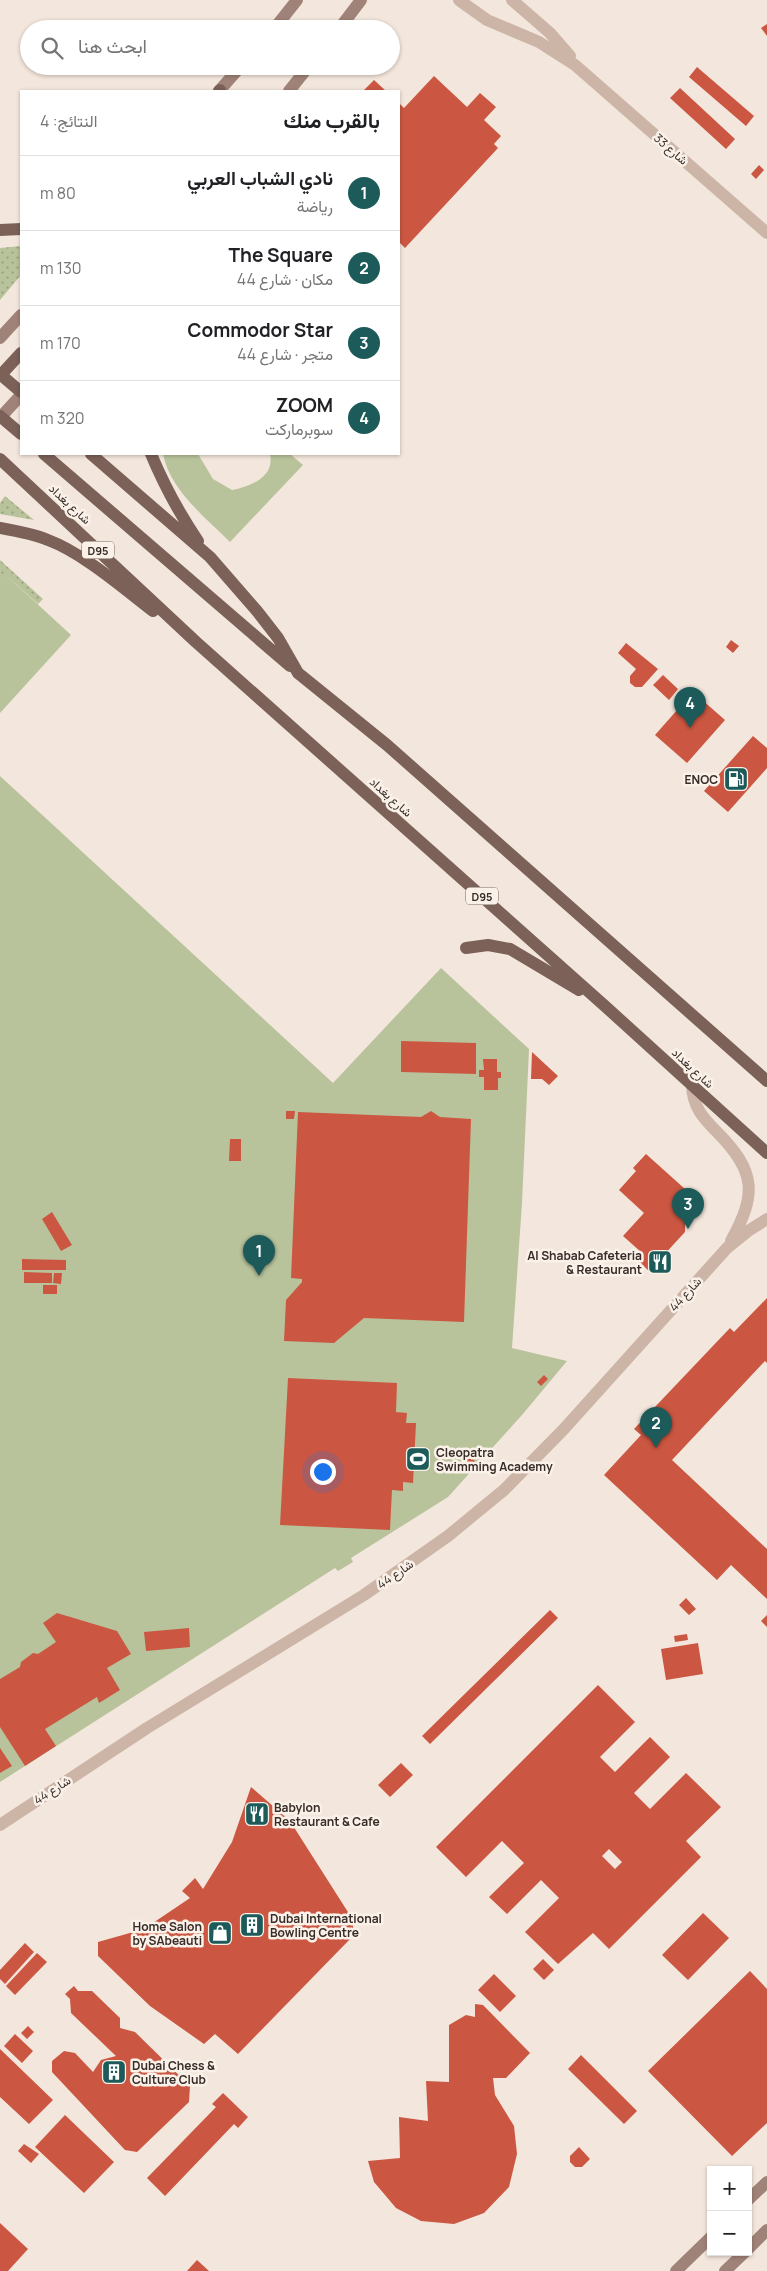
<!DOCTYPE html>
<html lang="ar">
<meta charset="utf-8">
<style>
:root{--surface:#fff;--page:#f6f6f6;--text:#202124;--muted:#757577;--line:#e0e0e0;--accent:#1c5b5a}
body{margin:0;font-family:Manrope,Vazirmatn,sans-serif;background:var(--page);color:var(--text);direction:rtl}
.controls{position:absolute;right:15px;bottom:15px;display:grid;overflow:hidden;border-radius:0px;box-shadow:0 1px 4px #0004}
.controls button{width:45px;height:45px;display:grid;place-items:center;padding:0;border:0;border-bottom:1px solid var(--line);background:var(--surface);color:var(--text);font:25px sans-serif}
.you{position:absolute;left:322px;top:1471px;width:18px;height:18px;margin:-12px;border:4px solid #fff;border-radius:50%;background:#1a73e8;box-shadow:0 0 0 8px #1a73e833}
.badge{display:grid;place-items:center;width:32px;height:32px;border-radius:50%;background:var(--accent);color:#fff;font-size:16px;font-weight:700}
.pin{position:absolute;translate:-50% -41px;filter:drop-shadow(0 1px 2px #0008)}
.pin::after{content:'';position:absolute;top:26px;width:18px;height:15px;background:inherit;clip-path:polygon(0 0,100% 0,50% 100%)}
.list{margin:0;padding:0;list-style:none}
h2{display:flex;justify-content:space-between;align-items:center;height:65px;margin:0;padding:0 20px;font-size:21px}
h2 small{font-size:16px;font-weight:400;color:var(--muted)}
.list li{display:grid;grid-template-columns:32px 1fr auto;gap:15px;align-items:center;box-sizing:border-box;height:75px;padding:0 20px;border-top:1px solid var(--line)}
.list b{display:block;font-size:19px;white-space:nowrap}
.list p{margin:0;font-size:16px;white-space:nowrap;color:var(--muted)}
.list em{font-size:16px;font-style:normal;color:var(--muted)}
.icon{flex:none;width:28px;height:28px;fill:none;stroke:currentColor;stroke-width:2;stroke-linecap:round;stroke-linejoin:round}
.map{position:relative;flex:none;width:767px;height:2271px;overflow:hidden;direction:ltr}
.search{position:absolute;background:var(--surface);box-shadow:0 1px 4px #0004;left:20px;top:20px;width:380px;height:55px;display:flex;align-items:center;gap:12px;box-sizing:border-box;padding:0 18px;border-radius:28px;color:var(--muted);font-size:19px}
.panel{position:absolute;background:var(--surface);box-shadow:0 1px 4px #0004;left:20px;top:90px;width:380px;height:365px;border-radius:0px;direction:rtl}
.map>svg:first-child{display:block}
</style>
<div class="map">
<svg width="767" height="2271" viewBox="0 0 767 2271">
<defs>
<pattern id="grass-dots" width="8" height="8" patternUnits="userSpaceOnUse" patternTransform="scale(1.25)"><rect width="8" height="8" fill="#b9c39b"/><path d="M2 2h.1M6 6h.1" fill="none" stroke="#979f7e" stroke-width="1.8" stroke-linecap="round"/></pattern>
</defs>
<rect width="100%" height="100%" fill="#f3e6dc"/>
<!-- grass -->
<path fill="url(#grass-dots)" d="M 21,246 L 21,275 L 0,300 L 0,248 Z
M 5,496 L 34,520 L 0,514 L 0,503 Z
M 0,560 L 43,599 L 38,604 L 7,576 L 0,576 Z"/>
<!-- garden -->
<path fill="#b9c39b" d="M 163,454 L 198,454 L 213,479 L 232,490 C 251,486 275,477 270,454 L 290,454 L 303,465 L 230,542 C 205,517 170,490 163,454 Z
M 0,576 L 7,576 L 71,635 L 0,713 Z
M 0,776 L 333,1083 L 441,968 L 529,1049 L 522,1203 L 512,1348 L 567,1361 L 522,1415 L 448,1497 L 351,1558 L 353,1562 L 338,1571 L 335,1568 L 0,1782 Z"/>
<!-- building -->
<path fill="#cb5742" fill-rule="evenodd" d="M 767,24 L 767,36 L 761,28 Z
M 697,67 L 754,116 L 746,126 L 689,77 Z
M 434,76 L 467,107 L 480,93 L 496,107 L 484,120 L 501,136 L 494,144 L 498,148 L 405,248 L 399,242 L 399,103 L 404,108 Z
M 374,80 L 386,91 L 363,91 Z
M 680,88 L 735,139 L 726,149 L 670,98 Z
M 759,165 L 764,170 L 756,179 L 751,174 Z
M 731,640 L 739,646 L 733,653 L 726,647 Z
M 626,643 L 658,669 L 642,687 L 635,687 L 630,683 L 630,676 L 636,669 L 618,653 Z
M 663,675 L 678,689 L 669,700 L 653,685 Z
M 693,692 L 725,720 L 687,763 L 655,735 Z
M 753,736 L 767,748 L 767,768 L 728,812 L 704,791 Z
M 401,1041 L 476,1043 L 476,1074 L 401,1072 Z
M 532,1052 L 558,1076 L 549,1085 L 542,1079 L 531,1079 Z
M 483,1059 L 497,1059 L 497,1072 L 501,1072 L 501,1078 L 498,1078 L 498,1090 L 484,1090 L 484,1077 L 479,1077 L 479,1070 L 484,1070 Z
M 286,1111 L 295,1111 L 294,1119 L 286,1119 Z
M 431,1111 L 440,1117 L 471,1119 L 464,1322 L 364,1318 L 334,1343 L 284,1341 L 286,1300 L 302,1282 L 302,1279 L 291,1278 L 298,1112 L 421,1117 Z
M 230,1139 L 241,1139 L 241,1161 L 229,1161 Z
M 646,1154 L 685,1189 L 685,1232 L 649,1271 L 635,1258 L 641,1252 L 623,1236 L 644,1213 L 619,1190 L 636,1171 L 633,1168 Z
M 52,1212 L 72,1245 L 61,1251 L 42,1219 Z
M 22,1259 L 66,1260 L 66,1270 L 22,1270 Z
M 24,1272 L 52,1273 L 52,1283 L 24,1283 Z
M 54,1273 L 62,1273 L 61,1284 L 53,1283 Z
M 43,1285 L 57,1285 L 57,1294 L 43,1294 Z
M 767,1298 L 767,1363 L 765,1361 L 672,1460 L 767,1549 L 767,1599 L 731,1565 L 717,1580 L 604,1475 L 641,1435 L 634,1429 L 730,1328 L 734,1332 Z
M 544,1375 L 548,1379 L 541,1386 L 537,1382 Z
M 288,1378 L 397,1383 L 396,1412 L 407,1413 L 406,1423 L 416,1423 L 413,1483 L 403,1482 L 403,1491 L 392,1490 L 390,1530 L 280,1525 Z
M 469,1456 L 475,1461 L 468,1469 L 461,1464 Z
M 686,1598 L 696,1609 L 689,1615 L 679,1605 Z
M 550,1610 L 558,1618 L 430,1744 L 422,1736 Z
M 57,1613 L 117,1631 L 131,1654 L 107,1668 L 120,1690 L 99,1703 L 97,1697 L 45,1729 L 56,1746 L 25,1766 L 0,1727 L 0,1679 L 20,1667 L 21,1662 L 33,1653 L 38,1654 L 56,1642 L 43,1623 Z
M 767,1615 L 767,1627 L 761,1621 Z
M 189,1628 L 190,1647 L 146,1651 L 144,1632 Z
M 687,1634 L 688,1640 L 675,1642 L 674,1636 Z
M 698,1643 L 703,1674 L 666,1680 L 661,1649 Z
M 598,1685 L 635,1722 L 600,1757 L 615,1772 L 650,1737 L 670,1757 L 634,1793 L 650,1809 L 686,1773 L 721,1807 L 686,1841 L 701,1857 L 609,1949 L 593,1933 L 558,1964 L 525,1932 L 559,1898 L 541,1880 L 507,1914 L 489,1897 L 524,1863 L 502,1841 L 466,1877 L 436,1847 ZM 609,1849 L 622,1862 L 615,1869 L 602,1856 Z
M 0,1748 L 12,1766 L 0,1773 Z
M 401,1763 L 413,1775 L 390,1797 L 378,1785 Z
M 251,1787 L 290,1821 L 353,1920 L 353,1936 L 238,2054 L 215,2034 L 204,2044 L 150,2006 L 98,1956 L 98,1942 L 144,1929 L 190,1898 L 182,1891 L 195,1878 L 203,1889 L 232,1842 Z
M 703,1913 L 729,1938 L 688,1980 L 662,1955 Z
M 25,1943 L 34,1952 L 5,1984 L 0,1979 L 0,1970 Z
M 37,1953 L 47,1962 L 15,1995 L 6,1986 Z
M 543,1959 L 554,1970 L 544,1980 L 533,1969 Z
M 750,1971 L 767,1989 L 767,2123 L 732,2156 L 648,2071 Z
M 494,1974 L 516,1996 L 500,2012 L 478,1990 Z
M 74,1986 L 78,1991 L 92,1991 L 120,2018 L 120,2028 L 135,2032 L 190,2086 L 189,2102 L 137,2152 L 125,2150 L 52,2072 L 52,2061 L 64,2051 L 75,2053 L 93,2072 L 101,2060 L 116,2056 L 71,2013 L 70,1999 L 65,1994 Z
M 475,2004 L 483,2005 L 530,2053 L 506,2078 L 493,2078 L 495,2095 L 514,2126 L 517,2154 L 509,2187 L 484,2213 L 454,2224 L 421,2221 L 396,2208 L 374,2182 L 368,2161 L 400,2158 L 399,2117 L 428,2121 L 426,2081 L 449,2082 L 449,2025 L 466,2015 L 475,2017 Z
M 28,2026 L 34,2032 L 27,2039 L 21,2033 Z
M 15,2034 L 33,2051 L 22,2063 L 4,2046 Z
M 0,2049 L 53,2100 L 29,2124 L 0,2097 Z
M 581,2055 L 637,2111 L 624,2124 L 568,2069 Z
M 223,2093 L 248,2117 L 238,2128 L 234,2124 L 165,2196 L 147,2178 L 216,2107 L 212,2104 Z
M 65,2115 L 114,2162 L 84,2193 L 35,2147 Z
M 24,2144 L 39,2154 L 31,2163 L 18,2151 Z
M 579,2147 L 590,2159 L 582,2167 L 575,2167 L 570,2162 L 570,2156 Z
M 0,2223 L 28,2249 L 8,2271 L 0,2271 Z
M 197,2260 L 209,2271 L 187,2271 Z"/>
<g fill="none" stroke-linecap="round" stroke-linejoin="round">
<!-- street -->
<path stroke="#ccb5a7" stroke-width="12" d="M 459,0 L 487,20 L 539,42 L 575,65 L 767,233
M 512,0 L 550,33 L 570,56
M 692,1086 C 693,1107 703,1118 717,1132 C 756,1171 757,1194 731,1241
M 0,1825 L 147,1728 L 364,1595 L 448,1536 L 504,1490 L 563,1430 L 727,1248 L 748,1231 L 767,1219"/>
<!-- secondary -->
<path stroke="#a08378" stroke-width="12" d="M 274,29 L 297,0
M 339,29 L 361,0
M 219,91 L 241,66
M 289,91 L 309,66
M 0,338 L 21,315
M 0,418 L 21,395
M 748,2200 L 767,2182
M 748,2249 L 767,2230
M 676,2271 L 711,2237
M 725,2271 L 745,2252"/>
<!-- primary -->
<path stroke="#7b6158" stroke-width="12" d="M 219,91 L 220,90
M 0,230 L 21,229
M 0,374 L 21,392
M 0,376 L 21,353
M 0,416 L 21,434
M 44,454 L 290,666
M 91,454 L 210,557 L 257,611 L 278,638 L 298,673 L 387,745 L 767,1081
M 151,454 C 164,485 179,513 198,541
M 0,459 L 196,642 L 606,1007 L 767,1153
M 0,528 C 17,531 33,534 48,540 C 83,553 123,588 153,611
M 466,948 L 488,945 L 510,949 L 579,990"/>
</g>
<!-- icons -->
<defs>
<symbol id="fuel-square" viewBox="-11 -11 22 22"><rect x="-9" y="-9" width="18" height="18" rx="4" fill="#1c5b5a" stroke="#faf1e9"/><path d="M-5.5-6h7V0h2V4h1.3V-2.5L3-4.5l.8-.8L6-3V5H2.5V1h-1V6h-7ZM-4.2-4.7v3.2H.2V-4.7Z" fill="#fff"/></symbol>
<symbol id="restaurant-square" viewBox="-11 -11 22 22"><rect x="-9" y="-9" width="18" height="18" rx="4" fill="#1c5b5a" stroke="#faf1e9"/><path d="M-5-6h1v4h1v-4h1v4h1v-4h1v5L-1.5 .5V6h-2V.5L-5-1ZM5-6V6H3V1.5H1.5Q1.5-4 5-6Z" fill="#fff"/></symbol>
<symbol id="stadium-square" viewBox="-11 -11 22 22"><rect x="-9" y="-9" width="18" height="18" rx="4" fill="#1c5b5a" stroke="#faf1e9"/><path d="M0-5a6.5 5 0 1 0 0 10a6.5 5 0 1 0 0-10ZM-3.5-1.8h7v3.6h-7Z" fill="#fff"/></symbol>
<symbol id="building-square" viewBox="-11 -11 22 22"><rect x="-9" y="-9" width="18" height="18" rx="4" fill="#1c5b5a" stroke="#faf1e9"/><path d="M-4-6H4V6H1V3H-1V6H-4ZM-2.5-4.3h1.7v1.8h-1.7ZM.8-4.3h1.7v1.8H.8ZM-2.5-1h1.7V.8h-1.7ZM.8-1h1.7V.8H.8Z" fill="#fff"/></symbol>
<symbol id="shop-square" viewBox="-11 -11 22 22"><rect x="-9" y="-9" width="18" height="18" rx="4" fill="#1c5b5a" stroke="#faf1e9"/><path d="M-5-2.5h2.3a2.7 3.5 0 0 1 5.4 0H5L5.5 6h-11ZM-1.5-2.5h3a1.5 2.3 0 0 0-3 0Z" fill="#fff"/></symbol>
</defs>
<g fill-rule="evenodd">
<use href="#fuel-square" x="722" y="765" width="28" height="28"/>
<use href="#restaurant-square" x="646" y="1248" width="28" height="28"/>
<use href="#stadium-square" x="404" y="1445" width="28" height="28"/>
<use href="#restaurant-square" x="243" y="1800" width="28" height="28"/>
<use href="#building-square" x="238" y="1911" width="28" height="28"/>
<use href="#shop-square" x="206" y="1919" width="28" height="28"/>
<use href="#building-square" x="100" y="2058" width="28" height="28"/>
</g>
<g text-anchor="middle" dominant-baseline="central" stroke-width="5" stroke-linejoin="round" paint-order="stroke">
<!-- shield labels -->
<g fill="#faf1e9" stroke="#726762" stroke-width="1">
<rect x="82" y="541.5" width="32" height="17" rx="4"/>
<rect x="466" y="887.5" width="32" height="17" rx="4"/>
</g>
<g font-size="11" font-weight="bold" fill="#382c28">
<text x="98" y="550">D95</text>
<text x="482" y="896">D95</text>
</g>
<!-- street labels -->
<g font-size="12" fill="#382c28" stroke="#faf1e9">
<text transform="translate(671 149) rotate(41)">شارع 33</text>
<text transform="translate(70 504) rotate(43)">شارع بغداد</text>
<text transform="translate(391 797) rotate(42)">شارع بغداد</text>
<text transform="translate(693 1068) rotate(43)">شارع بغداد</text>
<text transform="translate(685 1294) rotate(-48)">شارع 44</text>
<text transform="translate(395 1574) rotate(-35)">شارع 44</text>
<text transform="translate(52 1790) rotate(-33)">شارع 44</text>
</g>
<!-- poi labels -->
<g font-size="12" font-weight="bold" fill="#382c28" stroke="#faf1e9" text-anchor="start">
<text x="718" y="779" text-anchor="end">ENOC</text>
<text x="642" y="1255" text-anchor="end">Al Shabab Cafeteria<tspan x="642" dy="14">&amp; Restaurant</tspan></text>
<text x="436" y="1452">Cleopatra<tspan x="436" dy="14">Swimming Academy</tspan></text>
<text x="274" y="1807">Babylon<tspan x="274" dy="14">Restaurant &amp; Cafe</tspan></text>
<text x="270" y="1918">Dubai International<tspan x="270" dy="14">Bowling Centre</tspan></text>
<text x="202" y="1926" text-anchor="end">Home Salon<tspan x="202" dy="14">by SAbeauti</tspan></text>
<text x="132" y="2065">Dubai Chess &amp;<tspan x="132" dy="14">Culture Club</tspan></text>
</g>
</g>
</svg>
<div class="controls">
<button>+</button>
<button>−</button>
</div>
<div class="you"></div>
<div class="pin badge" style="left:259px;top:1276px">1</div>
<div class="pin badge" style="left:656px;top:1448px">2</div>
<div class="pin badge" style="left:688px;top:1229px">3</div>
<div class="pin badge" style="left:690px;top:728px">4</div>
<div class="search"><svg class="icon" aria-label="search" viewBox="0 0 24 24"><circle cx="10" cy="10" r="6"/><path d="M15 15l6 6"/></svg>ابحث هنا</div>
<section class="panel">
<h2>بالقرب منك<small>النتائج: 4</small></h2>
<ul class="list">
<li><span class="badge">1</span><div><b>نادي الشباب العربي</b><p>رياضة</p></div><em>80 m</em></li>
<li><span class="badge">2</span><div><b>The Square</b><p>مكان · شارع 44</p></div><em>130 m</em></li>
<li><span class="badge">3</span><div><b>Commodor Star</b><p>متجر · شارع 44</p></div><em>170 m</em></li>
<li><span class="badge">4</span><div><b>ZOOM</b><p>سوبرماركت</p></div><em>320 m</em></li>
</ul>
</section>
</div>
